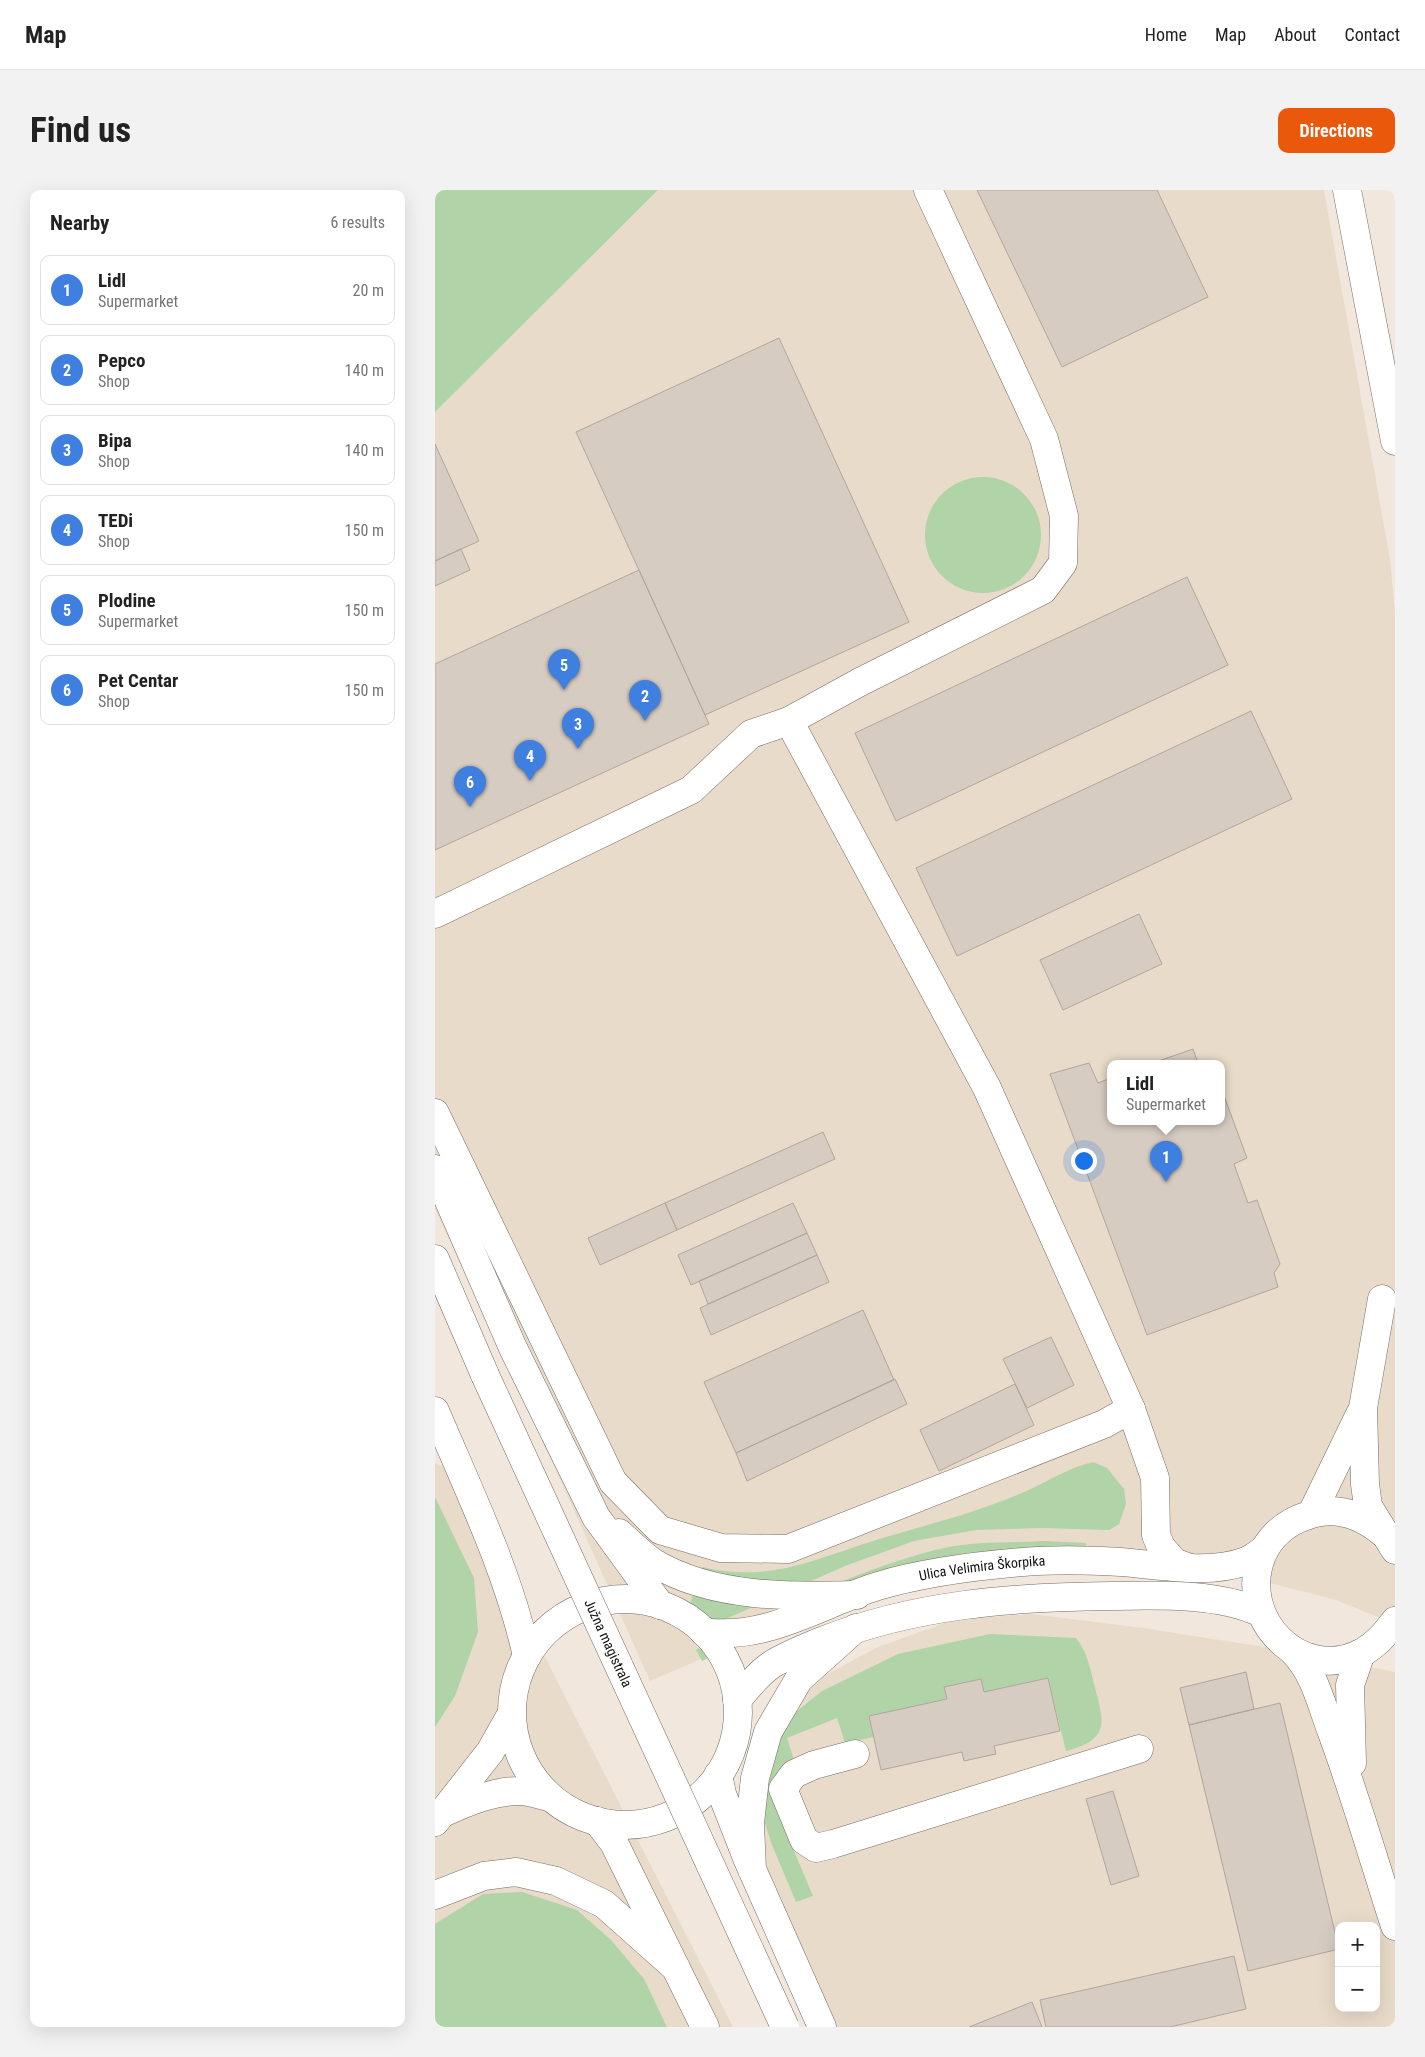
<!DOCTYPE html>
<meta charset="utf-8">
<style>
:root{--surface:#fff;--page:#f2f2f2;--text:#222;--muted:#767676;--line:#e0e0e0;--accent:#ea580c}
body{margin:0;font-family:"Roboto Condensed",sans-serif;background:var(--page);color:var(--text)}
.controls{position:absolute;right:15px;bottom:15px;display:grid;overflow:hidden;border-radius:10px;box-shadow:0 5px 20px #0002}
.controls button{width:45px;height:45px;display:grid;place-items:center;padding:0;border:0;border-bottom:1px solid var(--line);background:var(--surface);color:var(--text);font:25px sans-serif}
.you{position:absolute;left:648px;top:970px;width:18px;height:18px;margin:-12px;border:4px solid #fff;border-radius:50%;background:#1a73e8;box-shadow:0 0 0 8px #1a73e833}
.badge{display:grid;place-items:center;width:32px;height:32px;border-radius:50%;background:var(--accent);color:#fff;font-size:16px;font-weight:700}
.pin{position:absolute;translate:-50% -41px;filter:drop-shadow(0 1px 2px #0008)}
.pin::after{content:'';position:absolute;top:26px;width:18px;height:15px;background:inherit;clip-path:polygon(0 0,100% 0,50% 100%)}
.popup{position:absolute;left:672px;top:870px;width:118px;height:65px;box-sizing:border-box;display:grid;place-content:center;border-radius:10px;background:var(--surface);filter:drop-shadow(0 1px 4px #0005);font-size:16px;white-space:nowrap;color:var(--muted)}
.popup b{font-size:19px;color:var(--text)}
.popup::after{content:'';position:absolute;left:50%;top:100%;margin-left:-10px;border:10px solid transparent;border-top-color:var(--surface)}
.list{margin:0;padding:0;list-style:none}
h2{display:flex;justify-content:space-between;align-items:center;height:65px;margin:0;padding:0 20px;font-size:21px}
h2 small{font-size:16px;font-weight:400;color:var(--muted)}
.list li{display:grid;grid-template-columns:32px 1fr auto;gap:15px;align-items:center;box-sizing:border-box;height:70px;margin:0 10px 10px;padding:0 10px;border:1px solid var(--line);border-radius:10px}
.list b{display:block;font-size:19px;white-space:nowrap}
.list p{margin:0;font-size:16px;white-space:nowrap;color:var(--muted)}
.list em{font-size:16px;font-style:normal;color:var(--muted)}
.map{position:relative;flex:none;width:960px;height:1837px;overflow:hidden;border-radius:10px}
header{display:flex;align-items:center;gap:30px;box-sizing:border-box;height:70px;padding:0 25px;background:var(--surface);border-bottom:1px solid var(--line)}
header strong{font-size:24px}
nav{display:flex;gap:28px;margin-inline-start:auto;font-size:18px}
.intro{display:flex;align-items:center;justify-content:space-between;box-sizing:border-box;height:120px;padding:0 30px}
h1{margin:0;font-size:35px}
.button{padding:12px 22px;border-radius:10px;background:var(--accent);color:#fff;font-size:18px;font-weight:700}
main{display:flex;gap:30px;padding:0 30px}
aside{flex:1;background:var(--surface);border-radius:10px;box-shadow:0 5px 20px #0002}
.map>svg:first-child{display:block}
</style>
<header>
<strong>Map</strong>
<nav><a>Home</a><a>Map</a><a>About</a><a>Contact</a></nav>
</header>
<div class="intro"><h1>Find us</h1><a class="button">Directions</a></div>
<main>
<aside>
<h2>Nearby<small>6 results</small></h2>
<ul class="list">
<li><span class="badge" style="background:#3f7fe0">1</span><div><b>Lidl</b><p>Supermarket</p></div><em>20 m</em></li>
<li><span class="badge" style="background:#3f7fe0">2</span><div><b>Pepco</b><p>Shop</p></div><em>140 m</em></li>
<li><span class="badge" style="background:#3f7fe0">3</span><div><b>Bipa</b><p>Shop</p></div><em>140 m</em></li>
<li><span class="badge" style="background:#3f7fe0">4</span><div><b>TEDi</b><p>Shop</p></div><em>150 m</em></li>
<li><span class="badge" style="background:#3f7fe0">5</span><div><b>Plodine</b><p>Supermarket</p></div><em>150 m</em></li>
<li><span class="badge" style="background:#3f7fe0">6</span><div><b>Pet Centar</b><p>Shop</p></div><em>150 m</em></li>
</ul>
</aside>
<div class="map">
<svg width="960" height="1837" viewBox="0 0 960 1837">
<rect width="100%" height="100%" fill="#f1e7dc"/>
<!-- built -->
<path fill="#e9dbc9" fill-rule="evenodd" d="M 223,0 L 889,0 L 955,369 L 960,423 L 960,1434 L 901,1410 L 773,1377 L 584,1364 L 315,1448 L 215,1491 L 129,1298 L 0,1019 L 0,222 ZM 676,873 L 786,873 L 786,931 L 676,931 Z
M 0,1273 L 15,1280 L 298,1837 L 0,1837 Z
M 596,1424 L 708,1438 L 836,1458 L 960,1482 L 960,1837 L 379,1837 L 308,1639 L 359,1502 L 443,1457 L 518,1430 ZM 904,1736 L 941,1736 L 941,1818 L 904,1818 Z"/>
<!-- green -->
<path fill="#b0d3a7" d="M 0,0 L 223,0 L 0,222 Z
M490 345a58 58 0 1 1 116 0a58 58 0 1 1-116 0Z
M 658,1272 L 672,1278 L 689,1299 L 691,1314 L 684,1334 L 674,1340 L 607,1338 L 541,1340 L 479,1351 L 410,1376 L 259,1443 L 246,1442 L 267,1377 C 340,1394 385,1366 451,1347 C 495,1334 539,1323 582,1305 C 608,1295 631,1278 658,1272 Z
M 0,1307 L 39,1388 L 43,1442 L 20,1506 L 0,1537 Z
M 608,1351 L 651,1353 L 649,1367 L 584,1364 L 315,1448 L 267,1471 L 261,1460 C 341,1422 422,1378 509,1358 C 540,1351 576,1353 608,1351 Z
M 555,1444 L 641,1448 C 652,1462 655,1477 659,1494 C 669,1532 676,1549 631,1561 L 613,1488 L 549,1502 L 545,1489 L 510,1497 L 512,1509 L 434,1526 L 439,1547 L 410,1553 L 402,1528 L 352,1548 L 360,1573 C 341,1580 339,1585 335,1604 L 378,1706 L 361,1712 L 337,1655 L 325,1617 L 335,1555 L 356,1526 L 387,1501 L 463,1464 Z
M 87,1702 L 142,1720 L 175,1749 L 209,1789 L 232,1837 L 0,1837 L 0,1734 L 48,1704 Z"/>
<!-- building -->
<path fill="#d6ccc2" stroke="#b0a69d" d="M 542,0 L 722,0 L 773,107 L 627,177 Z
M 344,148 L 474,432 L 270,525 L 141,242 Z
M 0,254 L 44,351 L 0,371 Z
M 26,359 L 35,380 L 0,396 L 0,371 Z
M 204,380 L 274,534 L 0,660 L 0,474 Z
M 752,387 L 793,475 L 461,631 L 420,543 Z
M 816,521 L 857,609 L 522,766 L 481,678 Z
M 704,724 L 727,774 L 628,820 L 605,770 Z
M 758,859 L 763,873 L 718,873 Z
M 654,873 L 663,893 L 676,888 L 676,931 L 786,931 L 786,898 L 812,968 L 799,974 L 813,1013 L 822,1010 L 845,1074 L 839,1083 L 843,1097 L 712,1145 L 615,884 Z
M 388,942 L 400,969 L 242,1040 L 230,1013 Z
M 230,1013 L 242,1040 L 165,1075 L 153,1048 Z
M 358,1013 L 372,1043 L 256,1095 L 243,1065 Z
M 372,1043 L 382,1065 L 273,1114 L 264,1091 Z
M 382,1065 L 394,1092 L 276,1145 L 265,1118 Z
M 428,1120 L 459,1190 L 301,1263 L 269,1192 Z
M 616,1147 L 639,1195 L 592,1218 L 568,1169 Z
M 460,1189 L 472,1214 L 312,1291 L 301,1263 Z
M 580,1194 L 599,1235 L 504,1281 L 485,1240 Z
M 811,1482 L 819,1519 L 754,1535 L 745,1498 Z
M 613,1488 L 625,1541 L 559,1556 L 561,1564 L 529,1571 L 527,1562 L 446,1580 L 434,1526 L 512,1509 L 509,1497 L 546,1489 L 549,1502 Z
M 845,1513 L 904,1759 L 813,1781 L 754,1535 Z
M 678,1601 L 704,1686 L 676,1695 L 651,1609 Z
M 799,1766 L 811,1819 L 735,1837 L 611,1837 L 605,1810 Z
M 597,1812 L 607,1837 L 534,1837 Z"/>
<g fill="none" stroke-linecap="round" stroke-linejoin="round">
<defs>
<g id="minor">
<path d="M 912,0 L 960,251"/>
<path d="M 354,531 L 552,898 L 696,1219 L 720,1288 L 721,1345 L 726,1357 L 739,1372 L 755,1378"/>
<path d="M 0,724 L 256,600 L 316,544 L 354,531 L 425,492 L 608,400 L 628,373 L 629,326 L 609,249 L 493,0"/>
<path d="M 0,923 L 178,1292 L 225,1340 L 286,1358 L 353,1359 L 669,1234 L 696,1219"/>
<path d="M 947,1109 L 928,1218 L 930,1294 L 933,1316 L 960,1360"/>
<path d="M 877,1323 L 925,1224"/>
<path d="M 948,1343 C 925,1324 899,1315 871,1326 C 852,1332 835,1346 827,1365 C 801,1429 867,1495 928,1462 C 942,1454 950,1444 960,1431"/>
<circle cx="190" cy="1522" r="113"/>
<path id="s1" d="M 269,1442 C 332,1451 385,1414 443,1396 C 490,1382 539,1376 588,1372 C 621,1369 654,1370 686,1372 C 724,1375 774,1385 811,1371 C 817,1369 824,1363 830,1359"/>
<path d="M 858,1461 C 879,1482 886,1513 896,1540 C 920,1605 939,1671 960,1736"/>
<path d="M 302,1510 C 312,1498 323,1484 336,1475 C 352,1465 370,1458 387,1451 C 480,1414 578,1407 677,1406 C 722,1405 785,1403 826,1423"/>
<path d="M 420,1564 L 379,1575 L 359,1584 L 348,1599 L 369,1650 L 381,1658 L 398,1654 L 704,1559"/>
<path d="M 917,1573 L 915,1495 L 926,1463"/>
<path d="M 8,1623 C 32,1612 60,1600 88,1601 C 96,1602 106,1605 114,1607"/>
<path d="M 0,1632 L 55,1562 L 76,1525"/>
</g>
<path id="major" d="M 0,979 L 78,1158 L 161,1327 L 225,1415
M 0,1069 L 50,1185
M 0,1221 C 34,1301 73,1381 92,1466
M 184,1343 C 195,1353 207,1365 219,1373 C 278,1408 355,1407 422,1405
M 283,1585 L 287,1604 L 312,1668 L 387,1837
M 162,1631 L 179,1653 L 270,1837
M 317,1680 L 315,1633 L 320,1588 L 333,1542 L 364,1489 L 421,1438
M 0,1705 L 49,1686 L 81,1682 L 121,1691 L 169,1714 L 241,1778"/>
</defs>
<!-- minor casing -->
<use href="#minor" stroke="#756d63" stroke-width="29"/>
<!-- major casing -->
<use href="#major" stroke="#756d63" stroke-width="29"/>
<!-- minor -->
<use href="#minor" stroke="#fff" stroke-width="28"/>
<!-- major -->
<use href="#major" stroke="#fff" stroke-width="28"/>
<defs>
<g id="major-bridge">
<path id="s2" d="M 50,1185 L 350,1837"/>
</g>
</defs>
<!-- major-bridge casing -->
<use href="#major-bridge" stroke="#756d63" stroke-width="29" stroke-linecap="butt"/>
<!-- major-bridge -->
<use href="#major-bridge" stroke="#fff" stroke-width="28"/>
</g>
<g text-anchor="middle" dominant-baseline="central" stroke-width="4.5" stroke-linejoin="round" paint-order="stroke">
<!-- street labels -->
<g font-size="14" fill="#13100d" stroke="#f1e7dc">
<text stroke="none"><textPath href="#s1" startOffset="288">Ulica Velimira Škorpika</textPath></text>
<text stroke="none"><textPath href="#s2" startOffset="295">Južna magistrala</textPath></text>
</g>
</g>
</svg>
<div class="controls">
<button>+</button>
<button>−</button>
</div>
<div class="you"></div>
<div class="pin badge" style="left:731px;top:992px;background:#3f7fe0">1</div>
<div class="popup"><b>Lidl</b>Supermarket</div>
<div class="pin badge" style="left:210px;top:531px;background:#3f7fe0">2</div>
<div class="pin badge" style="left:143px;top:559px;background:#3f7fe0">3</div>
<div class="pin badge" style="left:95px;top:591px;background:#3f7fe0">4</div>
<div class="pin badge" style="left:129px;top:500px;background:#3f7fe0">5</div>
<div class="pin badge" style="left:35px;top:617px;background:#3f7fe0">6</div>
</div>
</main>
